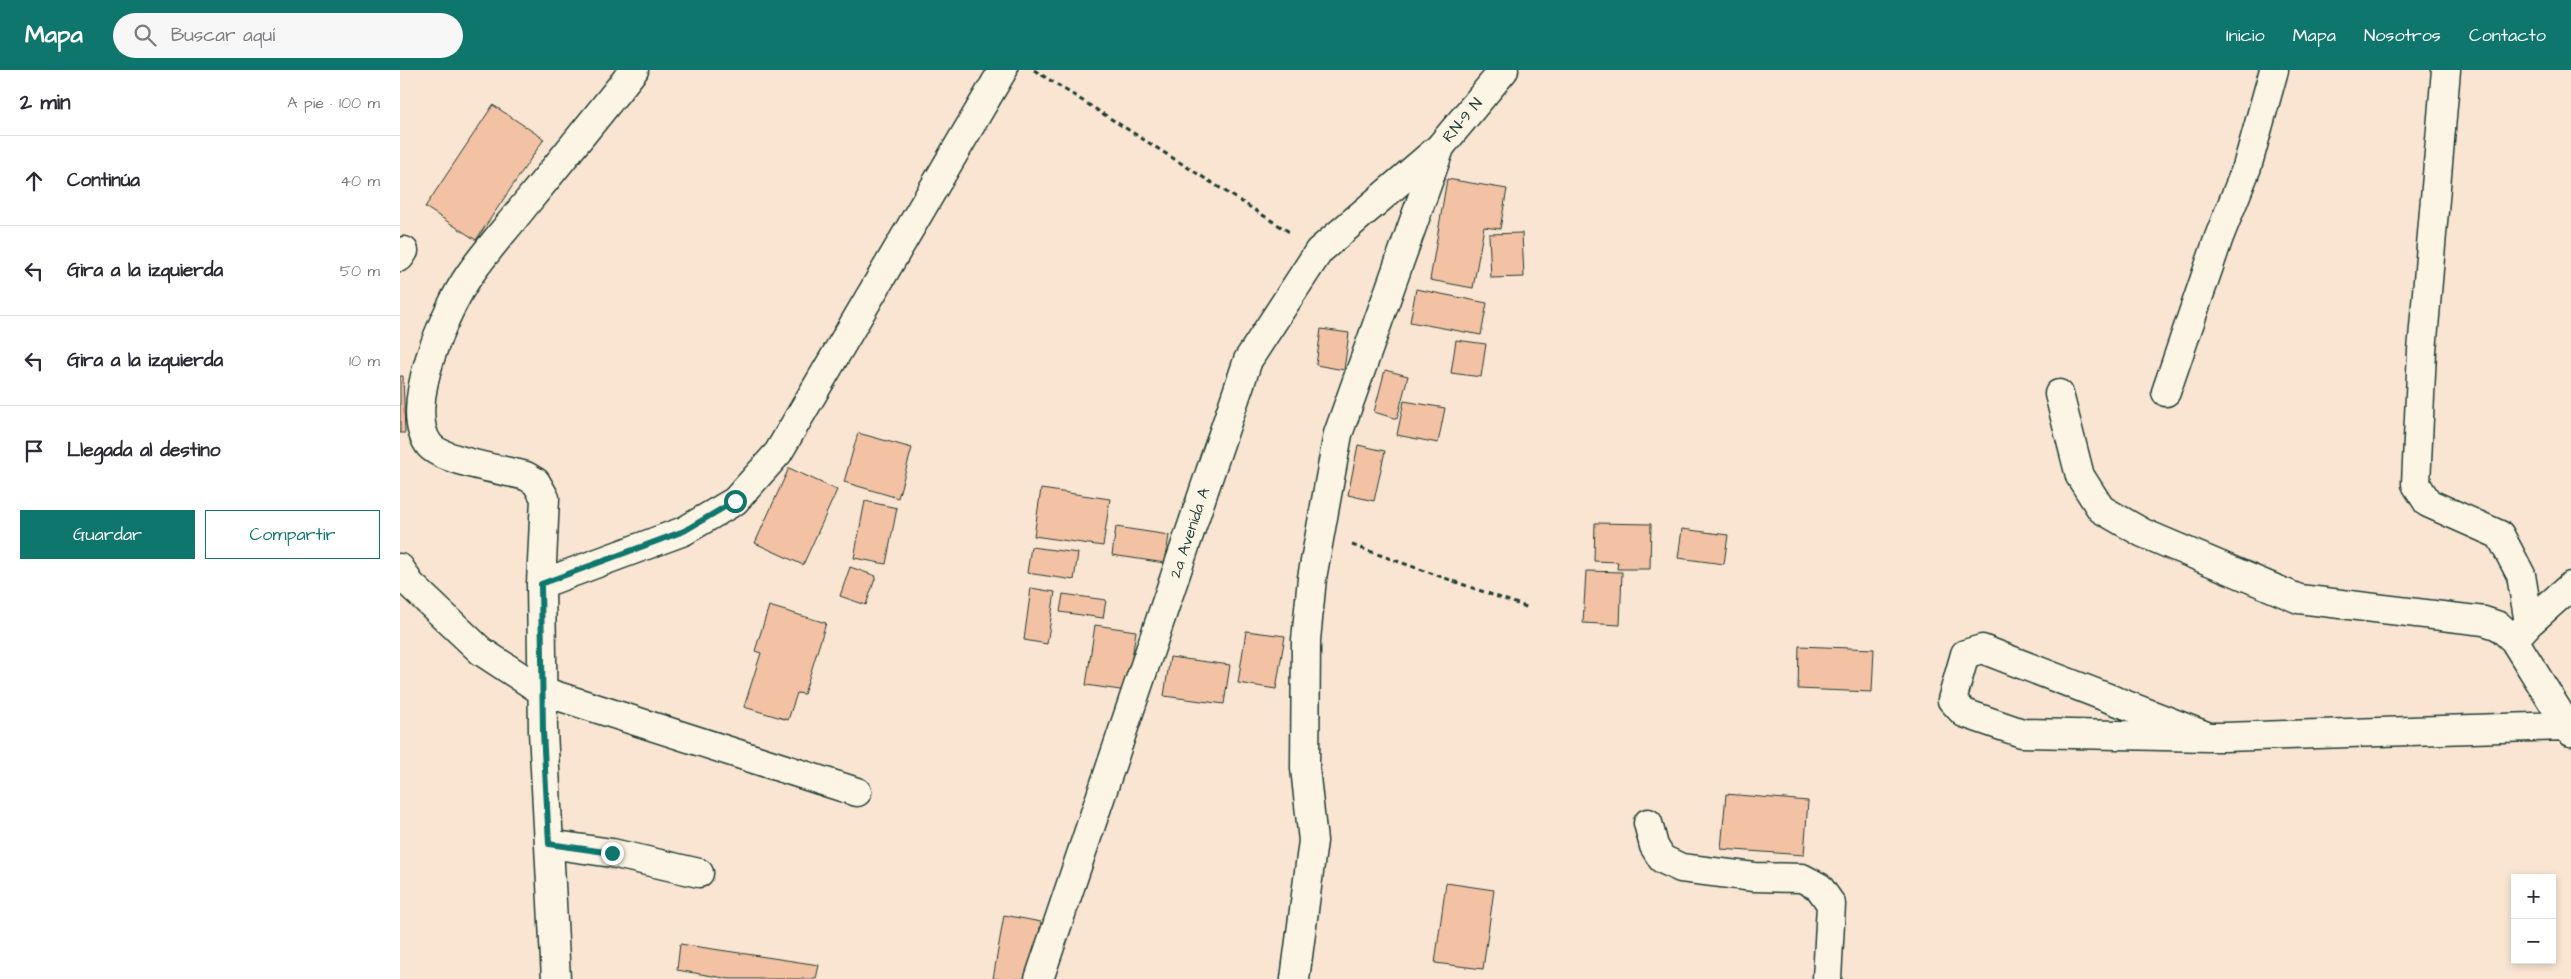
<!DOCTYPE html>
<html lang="es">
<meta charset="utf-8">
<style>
:root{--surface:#fff;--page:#f7f7f7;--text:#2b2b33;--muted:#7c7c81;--line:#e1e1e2;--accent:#0f766e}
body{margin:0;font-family:"Architects Daughter",sans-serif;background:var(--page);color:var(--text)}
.controls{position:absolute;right:15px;bottom:15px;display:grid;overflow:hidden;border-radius:0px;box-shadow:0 2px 8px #0003}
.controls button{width:45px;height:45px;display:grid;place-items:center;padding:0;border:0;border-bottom:1px solid var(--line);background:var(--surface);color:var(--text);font:25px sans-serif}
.stop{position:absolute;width:15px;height:15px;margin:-11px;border:4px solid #0f766e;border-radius:50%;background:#fff}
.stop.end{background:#0f766e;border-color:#fff;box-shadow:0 1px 5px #0008}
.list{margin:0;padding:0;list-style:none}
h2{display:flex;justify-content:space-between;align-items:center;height:65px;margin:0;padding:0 20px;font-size:21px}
h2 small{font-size:16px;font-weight:400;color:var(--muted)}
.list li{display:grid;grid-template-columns:32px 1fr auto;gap:15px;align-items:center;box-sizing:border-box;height:90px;padding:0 20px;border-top:1px solid var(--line)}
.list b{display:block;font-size:19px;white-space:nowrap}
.list em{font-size:16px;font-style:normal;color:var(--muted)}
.actions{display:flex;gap:10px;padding:15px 20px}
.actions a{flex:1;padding:11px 0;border:1px solid var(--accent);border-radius:0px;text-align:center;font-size:18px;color:var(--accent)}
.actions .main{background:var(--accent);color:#fff}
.icon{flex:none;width:28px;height:28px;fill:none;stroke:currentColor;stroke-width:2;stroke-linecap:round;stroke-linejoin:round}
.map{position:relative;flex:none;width:2171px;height:909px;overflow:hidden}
header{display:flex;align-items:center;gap:30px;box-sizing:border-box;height:70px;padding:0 25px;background:var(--accent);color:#fff}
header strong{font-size:24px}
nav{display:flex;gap:28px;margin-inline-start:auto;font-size:18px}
.search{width:350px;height:45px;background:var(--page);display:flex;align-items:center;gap:12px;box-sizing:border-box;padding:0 18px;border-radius:28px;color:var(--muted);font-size:19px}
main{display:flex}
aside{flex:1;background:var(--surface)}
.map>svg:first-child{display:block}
</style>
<header>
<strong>Mapa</strong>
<div class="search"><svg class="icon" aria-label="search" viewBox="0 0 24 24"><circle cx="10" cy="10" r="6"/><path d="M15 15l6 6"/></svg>Buscar aquí</div>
<nav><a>Inicio</a><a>Mapa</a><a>Nosotros</a><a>Contacto</a></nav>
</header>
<main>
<aside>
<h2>2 min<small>A pie · 100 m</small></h2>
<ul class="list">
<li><svg class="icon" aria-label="ahead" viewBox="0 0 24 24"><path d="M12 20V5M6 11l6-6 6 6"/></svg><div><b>Continúa</b></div><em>40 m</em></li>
<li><svg class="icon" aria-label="left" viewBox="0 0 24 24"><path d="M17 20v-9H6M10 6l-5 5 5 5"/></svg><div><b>Gira a la izquierda</b></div><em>50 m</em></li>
<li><svg class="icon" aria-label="left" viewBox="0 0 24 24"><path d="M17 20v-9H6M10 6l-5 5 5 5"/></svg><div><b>Gira a la izquierda</b></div><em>10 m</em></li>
<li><svg class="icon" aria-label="arrive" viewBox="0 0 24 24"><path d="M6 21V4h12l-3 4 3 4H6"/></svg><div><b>Llegada al destino</b></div></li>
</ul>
<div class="actions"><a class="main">Guardar</a><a>Compartir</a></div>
</aside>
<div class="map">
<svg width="2171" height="909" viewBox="0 0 2171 909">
<rect width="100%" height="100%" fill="#f9e5d2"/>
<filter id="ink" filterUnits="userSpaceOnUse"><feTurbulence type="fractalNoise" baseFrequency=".02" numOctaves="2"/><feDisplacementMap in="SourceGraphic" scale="10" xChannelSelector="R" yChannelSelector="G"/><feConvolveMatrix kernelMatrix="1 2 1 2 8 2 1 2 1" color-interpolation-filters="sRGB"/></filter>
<g filter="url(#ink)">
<!-- building -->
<path fill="#f3c1a4" stroke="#1f3d34" d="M 93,35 L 144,69 L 76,170 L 25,137 Z
M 1047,109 L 1107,119 L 1100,159 L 1084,157 L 1073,218 L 1030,210 Z
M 1122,163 L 1124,207 L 1091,208 L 1089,164 Z
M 1016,219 L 1087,233 L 1081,265 L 1010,252 Z
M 921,259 L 949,263 L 944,300 L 916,295 Z
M 1056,270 L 1086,274 L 1081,307 L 1051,303 Z
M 985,300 L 1008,306 L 997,349 L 974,342 Z
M 0,306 L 3,306 L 5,363 L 0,363 Z
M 1004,331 L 1045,338 L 1038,373 L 997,365 Z
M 458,363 L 512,378 L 498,428 L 444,412 Z
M 958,375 L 985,381 L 974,431 L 948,425 Z
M 389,398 L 437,420 L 403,495 L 355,473 Z
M 641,419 L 710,429 L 703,476 L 634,466 Z
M 465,431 L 497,438 L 486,494 L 454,488 Z
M 1195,453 L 1251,454 L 1250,499 L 1217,499 L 1218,492 L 1194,491 Z
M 716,457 L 769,465 L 765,493 L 712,485 Z
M 1282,459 L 1328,465 L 1324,494 L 1278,488 Z
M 631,477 L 678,483 L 674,510 L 627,503 Z
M 450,497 L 476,506 L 466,535 L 440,526 Z
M 1186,501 L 1222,502 L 1220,555 L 1183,553 Z
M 631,518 L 655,522 L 647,574 L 624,570 Z
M 663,524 L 706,530 L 703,548 L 660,542 Z
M 369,536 L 426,553 L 404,624 L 397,623 L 388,650 L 344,637 L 361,583 L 355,581 Z
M 695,555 L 736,561 L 727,621 L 686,615 Z
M 846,561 L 885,566 L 876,619 L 838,613 Z
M 1399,576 L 1474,579 L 1472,622 L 1398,619 Z
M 770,587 L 830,595 L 824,634 L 764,626 Z
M 1326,724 L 1408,731 L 1404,785 L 1321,779 Z
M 1046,813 L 1094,820 L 1083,899 L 1035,893 Z
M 604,845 L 641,852 L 631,909 L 593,909 Z
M 280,874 L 419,895 L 416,909 L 330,909 L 277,900 Z"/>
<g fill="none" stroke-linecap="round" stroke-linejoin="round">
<defs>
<path id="minor" d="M 2046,0 L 2022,281 L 2016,414 L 2028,433 L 2100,465 L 2121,505 L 2129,553
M 0,187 L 4,181
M 1766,322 L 1819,167 L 1847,97 L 1874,0
M 1659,324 L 1680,406 L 1701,439 L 1743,463 L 1899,529 L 2084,551 L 2099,556 L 2114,570 L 2171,662
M 0,498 L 10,514 L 81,581 L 142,621 L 457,722
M 141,514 L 284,461 L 335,431 L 378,383 L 603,0
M 2119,564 L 2129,553 L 2171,516
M 1809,667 L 1582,579 L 1565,584 L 1552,630 L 1564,643 L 1622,663 L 1809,667 L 1824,667 L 2167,656
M 1248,753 L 1254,776 L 1262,789 L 1281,798 L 1354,807 L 1402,808 L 1419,817 L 1431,834 L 1427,909
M 149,774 L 212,783 L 299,803
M 156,909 L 143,661 L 141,514 L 145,428 L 136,412 L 126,406 C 104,400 44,391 30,376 C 0,340 46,238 70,204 C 86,181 106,159 124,136 C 161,91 198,45 234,0"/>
<g id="primary">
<path id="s1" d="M 639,909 L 848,290 L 919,181 L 1040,77 L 1104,0"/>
<path d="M 895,909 L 913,771 L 905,698 L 906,570 L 912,508 L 938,364 L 1040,78"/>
</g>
</defs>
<!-- minor casing -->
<use href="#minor" stroke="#1f3d34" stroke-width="31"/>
<!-- primary casing -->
<use href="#primary" stroke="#1f3d34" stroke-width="31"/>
<!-- path -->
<path stroke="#1f3d34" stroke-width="3" stroke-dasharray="5 4" stroke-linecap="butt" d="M 634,0 L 891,163
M 952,475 L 1129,538"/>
<!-- minor -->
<use href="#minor" stroke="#fcf5e5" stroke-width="28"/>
<!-- primary -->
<use href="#primary" stroke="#fcf5e5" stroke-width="28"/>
</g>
</g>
<g fill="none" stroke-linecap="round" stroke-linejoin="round" filter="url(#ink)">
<!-- route -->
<path stroke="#0f766e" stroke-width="6" d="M 212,783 L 149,774 L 143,661 L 141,514 L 284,461 L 335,431"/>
</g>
<g text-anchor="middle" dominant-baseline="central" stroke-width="5" stroke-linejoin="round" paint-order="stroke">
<!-- street labels -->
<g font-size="16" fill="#1f3d34" stroke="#fcf5e5">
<text stroke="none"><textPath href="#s1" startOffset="978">RN-9 N</textPath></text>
<text stroke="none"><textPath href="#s1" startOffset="471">2a Avenida A</textPath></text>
</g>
</g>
</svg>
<div class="controls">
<button>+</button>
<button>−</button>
</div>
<div class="stop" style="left:335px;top:431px"></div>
<div class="stop end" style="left:212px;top:783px"></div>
</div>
</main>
